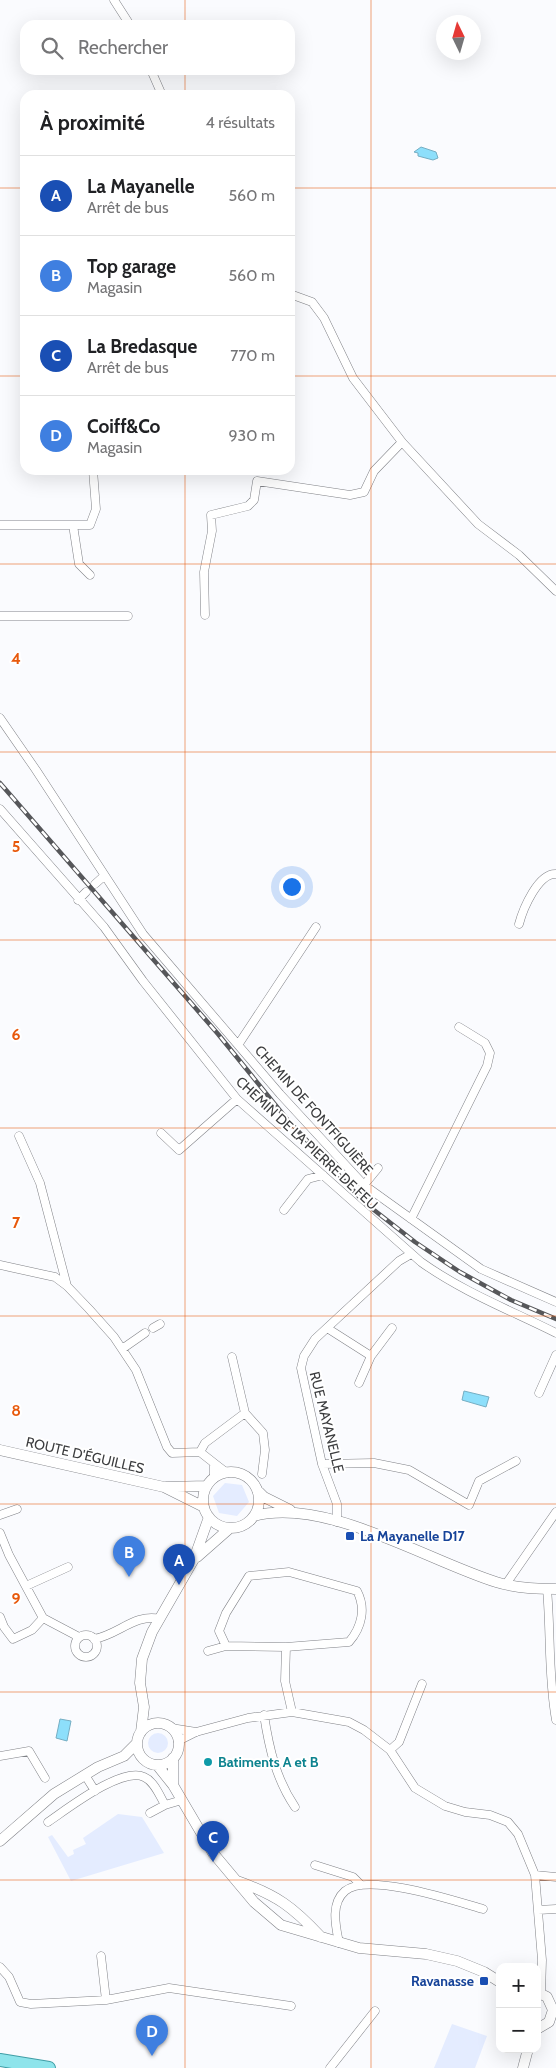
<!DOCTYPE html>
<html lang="fr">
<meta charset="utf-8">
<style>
:root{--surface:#fff;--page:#f2f2f2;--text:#202124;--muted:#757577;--line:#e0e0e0;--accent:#136a9a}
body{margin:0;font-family:Cabin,sans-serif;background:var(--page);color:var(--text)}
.controls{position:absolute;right:15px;bottom:15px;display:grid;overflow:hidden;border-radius:10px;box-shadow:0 5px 20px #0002}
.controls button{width:45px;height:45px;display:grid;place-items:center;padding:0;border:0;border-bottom:1px solid var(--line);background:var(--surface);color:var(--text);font:25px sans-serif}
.compass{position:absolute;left:436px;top:15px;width:45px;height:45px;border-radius:50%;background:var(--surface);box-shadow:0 5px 20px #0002;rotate:355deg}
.you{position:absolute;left:291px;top:886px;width:18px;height:18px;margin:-12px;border:4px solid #fff;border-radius:50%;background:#1a73e8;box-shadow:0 0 0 8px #1a73e833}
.badge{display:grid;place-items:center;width:32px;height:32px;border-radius:50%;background:var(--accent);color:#fff;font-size:16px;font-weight:700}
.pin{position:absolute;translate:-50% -41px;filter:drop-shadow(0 1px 2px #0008)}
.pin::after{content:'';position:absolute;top:26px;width:18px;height:15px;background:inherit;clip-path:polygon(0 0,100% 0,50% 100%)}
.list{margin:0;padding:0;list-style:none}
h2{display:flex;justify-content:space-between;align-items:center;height:65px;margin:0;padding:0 20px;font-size:21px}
h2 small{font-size:16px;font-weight:400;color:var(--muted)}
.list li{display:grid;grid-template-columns:32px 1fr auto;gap:15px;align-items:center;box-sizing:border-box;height:80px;padding:0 20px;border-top:1px solid var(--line)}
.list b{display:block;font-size:19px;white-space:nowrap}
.list p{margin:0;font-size:16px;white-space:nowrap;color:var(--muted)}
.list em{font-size:16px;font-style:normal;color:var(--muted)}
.icon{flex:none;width:28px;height:28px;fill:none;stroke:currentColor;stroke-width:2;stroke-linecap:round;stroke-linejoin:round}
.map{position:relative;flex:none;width:556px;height:2068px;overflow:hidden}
.search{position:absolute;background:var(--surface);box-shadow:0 5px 20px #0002;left:20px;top:20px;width:275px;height:55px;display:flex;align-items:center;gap:12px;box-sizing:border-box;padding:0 18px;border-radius:15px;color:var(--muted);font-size:19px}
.panel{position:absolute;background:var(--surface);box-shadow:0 5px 20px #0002;left:20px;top:90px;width:275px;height:385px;border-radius:15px}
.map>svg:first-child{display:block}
</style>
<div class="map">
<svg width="556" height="2068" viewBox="0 0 556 2068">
<rect width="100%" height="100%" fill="#fafbfe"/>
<!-- green -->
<path fill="#e4ecff" d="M 225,1483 L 242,1485 L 249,1502 L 237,1516 L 219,1513 L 213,1496 Z
M148 1743a10 10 0 1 1 20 0a10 10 0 1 1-20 0Z
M 118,1814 L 142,1817 L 164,1853 L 71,1881 L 48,1837 L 52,1835 L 68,1857 L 74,1854 L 73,1850 L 86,1844 L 83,1838 Z
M 452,2024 L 487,2036 L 475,2068 L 434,2068 Z"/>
<!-- water -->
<path fill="#8ddffb" stroke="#75aec3" d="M 421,147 L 436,152 L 438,158 L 433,160 L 418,156 L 418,153 L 414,152 Z
M 464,1391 L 489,1397 L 486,1407 L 462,1400 Z
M 60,1719 L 71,1721 L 67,1741 L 56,1738 Z"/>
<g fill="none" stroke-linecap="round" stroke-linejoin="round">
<defs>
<path id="minor" d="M 114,0 L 130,25
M 151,70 L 162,95
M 290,294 L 312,302 L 324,318 L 353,378 L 402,442 L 478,524 L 519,555 L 556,591
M 0,525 L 90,525 L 96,509 L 93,470
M 73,525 L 79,564 L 90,575
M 205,615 L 204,572 L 212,531 L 211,515 L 248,506 L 254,500 L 257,481 L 350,495 L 364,492 L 374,471 L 402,442
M 0,616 L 128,616
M 0,718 L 36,770 L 143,934 L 280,1094 L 364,1185 L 481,1269 L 556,1302
M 0,809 L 104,927 L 143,981 L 237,1099 L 421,1262 C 463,1292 510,1310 556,1333
M 95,884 L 104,876
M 78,900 L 86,892
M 519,924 C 523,909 538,873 556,874
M 238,1045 L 316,927
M 161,1133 L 179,1150 L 237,1099
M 19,1136 L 40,1183 L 67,1286
M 364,1185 L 378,1168
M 284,1210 L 308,1179 L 323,1175
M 411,1219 L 487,1066 L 490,1053 L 485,1043 L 459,1027
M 0,1265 L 55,1277 L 67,1286 L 89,1309 L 114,1337 L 136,1370 L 167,1447 L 172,1453 L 200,1452 L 214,1463
M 153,1328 L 160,1324
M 327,1328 L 371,1356
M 122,1349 L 145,1333
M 232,1357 L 245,1413 L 263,1433 L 265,1450 L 262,1474
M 359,1383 L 371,1356 L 392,1328
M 539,1393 L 556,1355
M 200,1452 L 205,1443 L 245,1413
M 322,1464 L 374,1463 L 409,1470 L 469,1505 L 479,1481 L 516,1461
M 214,1478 L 214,1463 L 227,1473
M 0,1515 L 17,1509
M 337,1522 L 337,1504 L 322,1464 L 301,1368 L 304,1356 L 315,1339 L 399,1261 L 411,1254
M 0,1533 L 9,1555 L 43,1618 L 79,1637
M 506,1584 L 556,1512
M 26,1586 L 68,1567
M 547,1589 C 551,1633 548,1676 556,1720
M 0,1617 L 4,1627 L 13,1639 L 32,1630 L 43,1618
M75 1646a11 11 0 1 1 22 0a11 11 0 1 1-22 0Z
M 94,1639 C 118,1635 135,1613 160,1619
M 286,1647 L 285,1681 L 292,1712
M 208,1651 L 226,1646 L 286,1647 L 349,1642 C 362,1627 366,1608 357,1591 L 289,1572 L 249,1576 L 226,1613 L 219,1631 L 226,1646
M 264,1715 C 269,1748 276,1779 295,1807
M 171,1728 L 196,1732
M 178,1741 L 196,1732 L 248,1718 L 292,1712 L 349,1722 L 364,1730 L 390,1750 L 415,1788 L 445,1806 L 465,1812 L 490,1815 L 508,1822 L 518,1834 L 535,1875 L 542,1960 L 541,1993
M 390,1750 L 399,1742 L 422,1684
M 0,1756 L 29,1751 L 45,1778
M 85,1775 L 95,1791
M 150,1813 L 165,1805 L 182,1800
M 48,1822 C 66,1810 122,1766 144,1777 C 154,1781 160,1796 165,1805
M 315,1865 L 353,1877 L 361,1885
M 535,1875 L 556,1877
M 538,1910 L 556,1909
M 339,1943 C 336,1927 330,1904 345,1891 C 368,1872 455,1901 483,1909
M 101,1956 L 106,2000
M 0,1967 L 9,1977 L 20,2002 L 31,2004 L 106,2000 L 169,1988 L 291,2006
M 330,2068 L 375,2011"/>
<path id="tertiary" d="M 0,1450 L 164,1487 L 204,1507
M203 1500a28 28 0 1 1 56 0a28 28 0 1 1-56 0Z
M 166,1487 L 207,1486
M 257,1490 L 264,1497 L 290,1510
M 254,1516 C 326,1497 426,1560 496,1582 C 515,1588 536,1589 556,1589
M 197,1557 L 230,1528
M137 1744a21 21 0 1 1 42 0a21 21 0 1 1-42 0Z
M 141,1732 L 144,1707 L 140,1683 L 142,1659 L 152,1632 L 194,1559 L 209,1517
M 157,1765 L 173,1785 L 213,1853 L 254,1902 L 281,1925 L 359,1948 L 426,1954 L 457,1961 L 484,1972 L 500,1982
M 173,1785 L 173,1758
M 0,1841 L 54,1794 L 98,1767 L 124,1756 L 137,1743
M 237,1881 C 277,1895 293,1907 321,1937
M 537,1992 L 547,1997 L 553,2010 L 549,2022 L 537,2029
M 523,2068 L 528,2049"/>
<path id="primary" d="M 0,2060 L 49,2068"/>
</defs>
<!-- minor casing -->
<use href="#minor" stroke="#808287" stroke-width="9"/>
<!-- tertiary casing -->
<use href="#tertiary" stroke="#808287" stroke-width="11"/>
<!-- primary casing -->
<use href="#primary" stroke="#409ea6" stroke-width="14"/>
<!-- minor -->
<use href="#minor" stroke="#fff" stroke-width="8"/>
<!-- tertiary -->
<use href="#tertiary" stroke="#fff" stroke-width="10"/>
<!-- primary -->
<use href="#primary" stroke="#8ee4eb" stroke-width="12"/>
<defs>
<path id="rail" d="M 0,783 L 218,1034 L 286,1118 L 365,1203 L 415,1242 L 460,1272 L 511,1300 L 556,1319"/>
</defs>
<!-- rail casing -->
<use href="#rail" stroke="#56575a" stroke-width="4.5"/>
<!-- rail -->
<use href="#rail" stroke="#fff" stroke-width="2.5" stroke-dasharray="8" stroke-linecap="butt"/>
</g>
<!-- grid -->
<path fill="none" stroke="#e8590c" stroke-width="1" stroke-opacity="0.55" d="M 185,0 L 185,25M 371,0 L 371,2068M 185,70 L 185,95M 0,188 L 25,188M 290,188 L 556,188M 0,376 L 25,376M 290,376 L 556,376M 185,470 L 185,2068M 0,564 L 556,564M 0,752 L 556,752M 0,940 L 556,940M 0,1128 L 556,1128M 0,1316 L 556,1316M 0,1504 L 556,1504M 0,1692 L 556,1692M 0,1880 L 556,1880"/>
<!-- markers -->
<g fill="#1a4fb4" stroke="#fff" stroke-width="2">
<rect x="345" y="1531" width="10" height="10" rx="2.5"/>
<rect x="479" y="1976" width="10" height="10" rx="2.5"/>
</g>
<circle fill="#0f9aa8" stroke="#fff" stroke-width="2" cx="208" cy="1762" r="5"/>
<g text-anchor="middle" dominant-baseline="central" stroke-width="4" stroke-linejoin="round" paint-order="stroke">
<!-- street labels -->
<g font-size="14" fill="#3c3d3f" stroke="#fff">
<text transform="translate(314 1110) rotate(48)">CHEMIN DE FONTFIGUIÈRE</text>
<text transform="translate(307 1143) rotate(43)">CHEMIN DE LA PIERRE DE FEU</text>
<text transform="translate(327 1422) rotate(76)">RUE MAYANELLE</text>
<text transform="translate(85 1455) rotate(13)">ROUTE D'ÉGUILLES</text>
</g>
<!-- transit labels -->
<g font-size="14" font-weight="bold" fill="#164399" stroke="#fff" text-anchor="start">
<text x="360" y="1536">La Mayanelle D17</text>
<text x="474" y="1981" text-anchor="end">Ravanasse</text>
</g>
<!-- culture labels -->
<g font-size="14" font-weight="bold" fill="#0d838f" stroke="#fff" text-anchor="start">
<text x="218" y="1762">Batiments A et B</text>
</g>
</g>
<g font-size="16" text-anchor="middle" font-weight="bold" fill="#e8590c" stroke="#fff" stroke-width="4" stroke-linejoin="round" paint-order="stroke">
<text x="16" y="664">4</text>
<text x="16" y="852">5</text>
<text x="16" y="1040">6</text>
<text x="16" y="1228">7</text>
<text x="16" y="1416">8</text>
<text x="16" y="1604">9</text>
</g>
</svg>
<div class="controls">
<button>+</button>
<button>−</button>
</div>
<svg class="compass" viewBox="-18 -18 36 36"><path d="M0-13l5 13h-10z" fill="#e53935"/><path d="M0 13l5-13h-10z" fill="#757577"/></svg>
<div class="you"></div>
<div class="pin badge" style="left:179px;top:1585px;background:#1a4fb4">A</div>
<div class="pin badge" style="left:129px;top:1577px;background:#3f7fe0">B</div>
<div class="pin badge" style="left:213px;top:1862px;background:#1a4fb4">C</div>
<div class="pin badge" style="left:152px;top:2056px;background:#3f7fe0">D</div>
<div class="search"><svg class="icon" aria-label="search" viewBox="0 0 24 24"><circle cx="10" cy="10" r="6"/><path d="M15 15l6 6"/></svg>Rechercher</div>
<section class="panel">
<h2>À proximité<small>4 résultats</small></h2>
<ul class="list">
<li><span class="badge" style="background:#1a4fb4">A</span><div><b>La Mayanelle</b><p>Arrêt de bus</p></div><em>560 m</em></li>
<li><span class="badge" style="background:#3f7fe0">B</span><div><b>Top garage</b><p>Magasin</p></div><em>560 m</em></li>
<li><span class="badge" style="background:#1a4fb4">C</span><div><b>La Bredasque</b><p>Arrêt de bus</p></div><em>770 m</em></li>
<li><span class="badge" style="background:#3f7fe0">D</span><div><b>Coiff&amp;Co</b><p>Magasin</p></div><em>930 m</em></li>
</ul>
</section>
</div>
